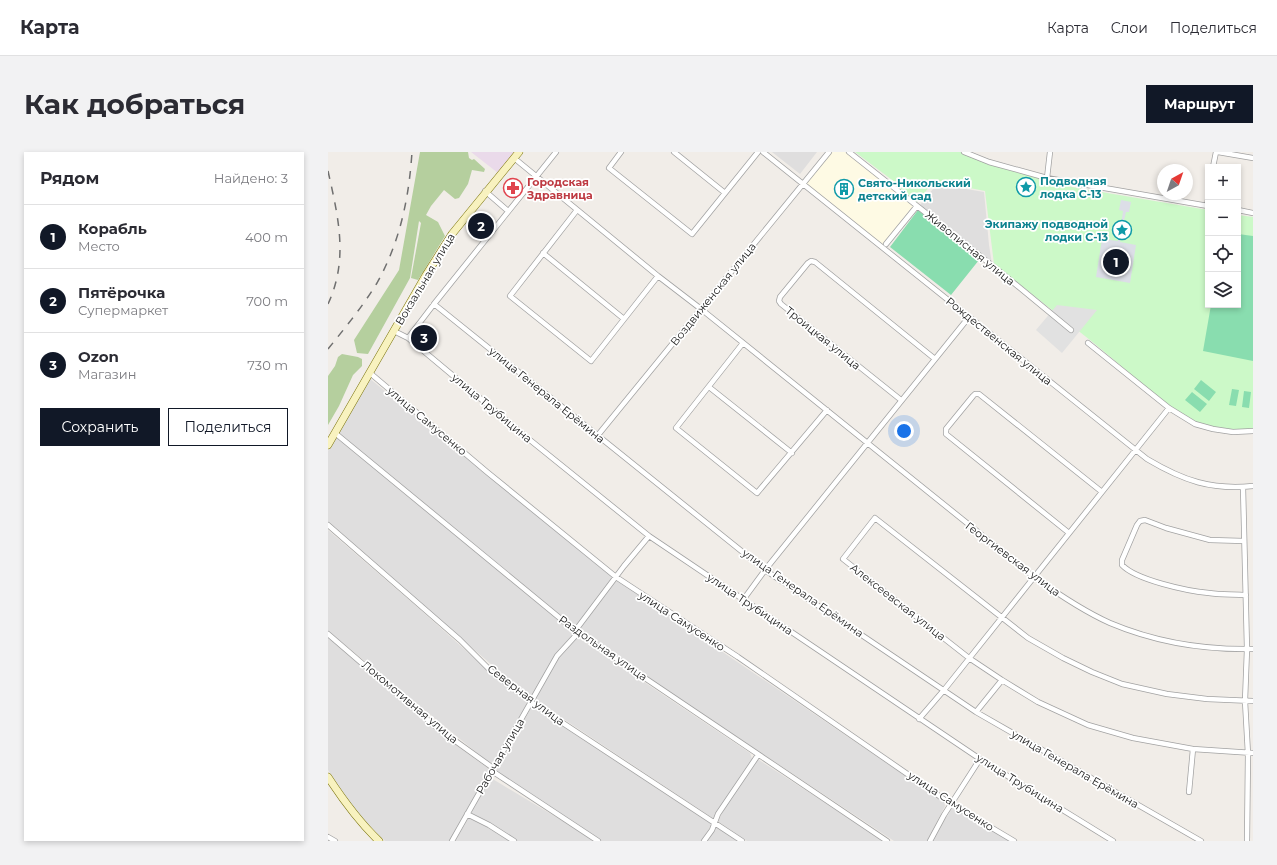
<!DOCTYPE html>
<html lang="ru">
<meta charset="utf-8">
<style>
:root{--surface:#fff;--page:#f2f2f3;--text:#2b2b33;--muted:#7c7c81;--line:#e1e1e2;--accent:#111827}
body{margin:0;font-family:Montserrat,sans-serif;background:var(--page);color:var(--text)}
.controls{position:absolute;right:12px;top:12px;display:grid;overflow:hidden;border-radius:0px;box-shadow:0 2px 6px #0003}
.controls button{width:36px;height:36px;display:grid;place-items:center;padding:0;border:0;border-bottom:1px solid var(--line);background:var(--surface);color:var(--text);font:20px sans-serif}
.compass{position:absolute;left:829px;top:12px;width:36px;height:36px;border-radius:50%;background:var(--surface);box-shadow:0 2px 6px #0003;rotate:40deg}
.you{position:absolute;left:576px;top:279px;width:14px;height:14px;margin:-10px;border:3px solid #fff;border-radius:50%;background:#1a73e8;box-shadow:0 0 0 6px #1a73e833}
.badge{display:grid;place-items:center;width:26px;height:26px;border-radius:50%;background:var(--accent);color:#fff;font-size:13px;font-weight:700}
.pin{position:absolute;translate:-50% -50%;border:2px solid #fff;box-shadow:0 1px 4px #0006}
.list{margin:0;padding:0;list-style:none}
h2{display:flex;justify-content:space-between;align-items:center;height:52px;margin:0;padding:0 16px;font-size:17px}
h2 small{font-size:13px;font-weight:400;color:var(--muted)}
.list li{display:grid;grid-template-columns:26px 1fr auto;gap:12px;align-items:center;box-sizing:border-box;height:64px;padding:0 16px;border-top:1px solid var(--line)}
.list b{display:block;font-size:15px;white-space:nowrap}
.list p{margin:0;font-size:13px;white-space:nowrap;color:var(--muted)}
.list em{font-size:13px;font-style:normal;color:var(--muted)}
.actions{display:flex;gap:8px;padding:12px 16px}
.actions a{flex:1;padding:9px 0;border:1px solid var(--accent);border-radius:0px;text-align:center;font-size:14px;color:var(--accent)}
.actions .main{background:var(--accent);color:#fff}
.icon{flex:none;width:22px;height:22px;fill:none;stroke:currentColor;stroke-width:2;stroke-linecap:round;stroke-linejoin:round}
.map{position:relative;flex:none;width:925px;height:689px;overflow:hidden;border-radius:0px}
header{display:flex;align-items:center;gap:24px;box-sizing:border-box;height:56px;padding:0 20px;background:var(--surface);border-bottom:1px solid var(--line)}
header strong{font-size:19px}
nav{display:flex;gap:22px;margin-inline-start:auto;font-size:14px}
.intro{display:flex;align-items:center;justify-content:space-between;box-sizing:border-box;height:96px;padding:0 24px}
h1{margin:0;font-size:28px}
.button{padding:10px 18px;border-radius:0px;background:var(--accent);color:#fff;font-size:14px;font-weight:700}
main{display:flex;gap:24px;padding:0 24px}
aside{flex:1;background:var(--surface);border-radius:0px;box-shadow:0 2px 6px #0003}
.map>svg:first-child{display:block}
</style>
<header>
<strong>Карта</strong>
<nav><a>Карта</a><a>Слои</a><a>Поделиться</a></nav>
</header>
<div class="intro"><h1>Как добраться</h1><a class="button">Маршрут</a></div>
<main>
<aside>
<h2>Рядом<small>Найдено: 3</small></h2>
<ul class="list">
<li><span class="badge">1</span><div><b>Корабль</b><p>Место</p></div><em>400 m</em></li>
<li><span class="badge">2</span><div><b>Пятёрочка</b><p>Супермаркет</p></div><em>700 m</em></li>
<li><span class="badge">3</span><div><b>Ozon</b><p>Магазин</p></div><em>730 m</em></li>
</ul>
<div class="actions"><a class="main">Сохранить</a><a>Поделиться</a></div>
</aside>
<div class="map">
<svg width="925" height="689" viewBox="0 0 925 689">
<rect width="100%" height="100%" fill="#f1ede8"/>
<!-- residential -->
<path fill="#dfdede" d="M 444,0 L 489,0 L 472,22 Z
M 609,32 L 656,40 L 661,93 L 664,112 L 592,53 Z
M 41,226 L 285,425 L 251,470 L 247,476 L 10,281 Z
M 8,285 L 241,475 L 244,480 L 244,484 L 228,503 L 205,544 L 200,544 L 0,372 L 0,299 Z
M 0,378 L 87,453 L 163,521 L 197,547 L 199,550 L 197,557 L 171,602 L 164,611 L 160,610 L 0,479 Z
M 288,429 L 290,429 L 616,650 L 617,654 L 599,689 L 566,689 L 251,480 L 250,477 Z
M 0,485 L 105,576 L 161,617 L 161,621 L 122,689 L 57,689 L 30,662 L 0,618 Z
M 249,485 L 422,601 L 424,607 L 423,609 L 386,667 L 207,548 L 230,506 Z
M 204,554 L 206,554 L 382,670 L 384,672 L 382,675 L 373,689 L 273,689 L 199,642 L 170,622 L 168,619 Z
M 429,607 L 431,608 L 556,689 L 419,689 L 391,670 L 391,667 L 404,644 Z
M 163,626 L 233,668 L 266,689 L 188,689 L 143,661 L 147,652 Z
M 628,655 L 682,689 L 604,689 L 624,656 Z
M 143,665 L 160,675 L 181,689 L 127,689 L 140,667 Z
M 390,675 L 411,689 L 378,689 L 387,676 Z"/>
<!-- industrial -->
<path fill="#eadaea" d="M 143,0 L 186,0 L 170,21 Z"/>
<!-- education -->
<path fill="#fefae4" d="M 503,0 L 517,0 L 585,54 L 555,93 L 478,31 Z"/>
<!-- forest -->
<path fill="#b5cf9e" d="M 92,0 L 140,0 L 141,6 L 144,8 L 146,7 L 157,17 L 156,20 L 144,18 L 140,32 L 131,46 L 127,47 L 116,38 L 103,54 L 98,63 L 110,70 L 117,84 L 90,128 L 83,126 L 93,71 L 91,69 L 82,126 L 40,202 L 29,201 L 26,188 L 71,118 Z
M 14,202 L 30,205 L 34,207 L 34,214 L 25,223 L 11,254 L 0,273 L 0,224 L 7,214 L 10,205 Z"/>
<!-- park -->
<path fill="#ccf9c8" d="M 527,0 L 633,0 L 654,9 L 732,33 L 880,58 L 880,153 L 910,153 L 910,63 L 925,65 L 925,277 L 902,279 L 872,272 L 844,257 L 767,192 L 666,112 L 657,39 L 606,29 L 589,50 L 587,49 L 571,36 L 568,31 Z"/>
<!-- pitch -->
<path fill="#89ddaf" d="M 590,58 L 651,108 L 623,143 L 562,95 Z
M 910,82 L 925,84 L 925,209 L 875,199 L 883,153 L 910,153 Z
M 873,228 L 888,240 L 881,249 L 866,237 Z
M 904,237 L 911,238 L 908,254 L 901,253 Z
M 916,239 L 923,240 L 921,256 L 914,255 Z
M 864,240 L 879,252 L 872,260 L 857,248 Z"/>
<!-- parking -->
<path fill="#e1e1e1" d="M 729,153 L 769,158 L 734,201 L 708,178 Z"/>
<!-- plaza -->
<path fill="#dcdee7" d="M 793,48 L 803,50 L 801,60 L 798,60 L 795,73 L 797,73 L 796,84 L 793,83 L 792,90 L 808,93 L 802,131 L 768,125 L 774,87 L 790,89 L 791,83 L 789,82 L 791,72 L 793,73 L 795,59 L 791,58 Z"/>
<g fill="none" stroke-linecap="round" stroke-linejoin="round">
<defs>
<path id="minor" d="M 293,0 L 281,16 L 364,82 L 430,0
M 346,0 L 397,41
M 435,0 L 819,307 C 856,329 883,338 925,334
M 521,0 L 675,122 L 743,178
M 636,0 L 661,10 L 719,26 L 880,54
M 890,0 L 925,6
M 186,6 L 330,124 L 373,157 L 706,425 C 730,442 755,459 782,471 C 827,490 876,498 925,497
M 885,15 L 888,0
M 719,26 L 722,0
M 157,39 L 180,59
M 879,54 L 880,47
M 249,58 L 182,144 L 263,209 L 330,124
M 910,58 L 925,61
M 558,92 L 589,54
M 215,101 L 296,167
M 106,152 L 437,418 L 648,560 L 873,689
M 66,179 L 80,186 L 106,152 L 228,0
M 80,186 L 202,288 L 321,384 L 652,607 L 785,689
M 415,191 L 348,276 L 429,341 L 499,258
M 760,191 L 841,256 L 867,272 L 885,277 L 905,280 L 925,279
M 42,221 L 159,320 L 288,425 L 410,505 L 617,648 L 686,689
M 381,235 L 464,301
M 573,248 L 453,152 L 451,149 L 452,145 L 480,111 L 483,109 L 487,110 L 607,207
M 7,281 L 250,481 L 559,689
M 270,283 L 501,0
M 915,335 L 919,497 L 917,549 L 920,602 L 919,689
M 0,373 L 132,488 L 163,519 L 203,550 L 414,689
M 741,381 L 618,282 L 618,277 L 645,244 L 647,242 L 651,242 L 774,340
M 916,389 L 882,388 L 838,376 L 817,368 L 812,369 L 809,373 L 794,408 L 794,413 C 808,428 859,439 881,441 C 893,443 905,442 918,443
M 415,448 L 437,418 L 641,165
M 247,479 L 296,414 L 321,384
M 0,482 L 108,575 L 165,616
M 925,549 L 879,547 L 839,542 L 794,532 L 764,520 L 735,506 L 700,486 L 547,366 L 515,407 L 641,506 L 674,528 L 710,550 L 760,573 L 805,586 L 865,597 L 925,601
M 648,560 L 674,528
M 591,567 L 616,538 L 841,256
M 164,619 L 270,689
M 861,640 L 865,597
M 139,662 L 161,673 L 186,689
M 0,685 L 7,689
M 124,689 L 229,504 L 250,481
M 376,689 L 384,678 L 390,662 L 430,603
M 602,689 L 616,663 L 652,607"/>
<path id="secondary" d="M 0,293 L 98,123 L 124,82 L 191,0
M 0,625 C 15,648 31,670 51,689"/>
</defs>
<!-- minor casing -->
<use href="#minor" stroke="#a2a2a2" stroke-width="6"/>
<!-- secondary casing -->
<use href="#secondary" stroke="#797208" stroke-width="8"/>
<!-- minor -->
<use href="#minor" stroke="#fff" stroke-width="4.5"/>
<!-- secondary -->
<use href="#secondary" stroke="#f8f2bf" stroke-width="7"/>
<!-- rail -->
<path stroke="#6f6f6f" stroke-width="1.5" stroke-dasharray="8 8" stroke-linecap="butt" d="M 0,19 C 10,64 21,107 0,152
M 0,197 C 17,176 35,154 49,131 C 72,90 81,46 84,0"/>
</g>
<!-- icons -->
<defs>
<symbol id="sight-ring" viewBox="-11 -11 22 22"><circle r="9.5" fill="#fff" stroke="#0f9aa8" stroke-width="1.5"/><path d="M0-6L1.8-2.2L6-1.7L2.9 1.2L3.7 5.4L0 3.3L-3.7 5.4L-2.9 1.2L-6-1.7L-1.8-2.2Z" fill="#0f9aa8"/></symbol>
<symbol id="pharmacy-ring" viewBox="-11 -11 22 22"><circle r="9.5" fill="#fff" stroke="#e0444e" stroke-width="1.5"/><path d="M-2-6h4v4h4v4h-4v4h-4v-4h-4v-4h4Z" fill="#e0444e"/></symbol>
<symbol id="building-ring" viewBox="-11 -11 22 22"><circle r="9.5" fill="#fff" stroke="#0f9aa8" stroke-width="1.5"/><path d="M-4-6H4V6H1V3H-1V6H-4ZM-2.5-4.3h1.7v1.8h-1.7ZM.8-4.3h1.7v1.8H.8ZM-2.5-1h1.7V.8h-1.7ZM.8-1h1.7V.8H.8Z" fill="#0f9aa8"/></symbol>
</defs>
<g fill-rule="evenodd">
<use href="#sight-ring" x="687" y="24" width="22" height="22"/>
<use href="#pharmacy-ring" x="174" y="25" width="22" height="22"/>
<use href="#building-ring" x="505" y="26" width="22" height="22"/>
<use href="#sight-ring" x="783" y="67" width="22" height="22"/>
</g>
<g text-anchor="middle" dominant-baseline="central" stroke-width="3.5" stroke-linejoin="round" paint-order="stroke">
<!-- culture labels -->
<g font-size="11" font-weight="bold" fill="#0d838f" stroke="#fff" text-anchor="start">
<text x="712" y="29">Подводная<tspan x="712" dy="13">лодка С-13</tspan></text>
<text x="530" y="31">Свято-Никольский<tspan x="530" dy="13">детский сад</tspan></text>
<text x="780" y="72" text-anchor="end">Экипажу подводной<tspan x="780" dy="13">лодки С-13</tspan></text>
</g>
<!-- health labels -->
<g font-size="11" font-weight="bold" fill="#be3a42" stroke="#fff" text-anchor="start">
<text x="199" y="30">Городская<tspan x="199" dy="13">Здравница</tspan></text>
</g>
<!-- street labels -->
<g font-size="11" fill="#212121" stroke="#fff">
<text transform="translate(642 96) rotate(39)">Живописная улица</text>
<text transform="translate(97 127) rotate(-59)">Вокзальная улица</text>
<text transform="translate(385 142) rotate(-51)">Воздвиженская улица</text>
<text transform="translate(495 186) rotate(39)">Троицкая улица</text>
<text transform="translate(671 189) rotate(39)">Рождественская улица</text>
<text transform="translate(219 243) rotate(39)">улица Генерала Ерёмина</text>
<text transform="translate(164 256) rotate(40)">улица Трубицина</text>
<text transform="translate(99 269) rotate(40)">улица Самусенко</text>
<text transform="translate(685 407) rotate(37)">Георгиевская улица</text>
<text transform="translate(475 441) rotate(35)">улица Генерала Ерёмина</text>
<text transform="translate(570 450) rotate(38)">Алексеевская улица</text>
<text transform="translate(422 452) rotate(34)">улица Трубицина</text>
<text transform="translate(354 469) rotate(33)">улица Самусенко</text>
<text transform="translate(275 496) rotate(35)">Раздольная улица</text>
<text transform="translate(198 543) rotate(37)">Северная улица</text>
<text transform="translate(82 550) rotate(40)">Локомотивная улица</text>
<text transform="translate(172 604) rotate(-60)">Рабочая улица</text>
<text transform="translate(747 617) rotate(30)">улица Генерала Ерёмина</text>
<text transform="translate(692 631) rotate(32)">улица Трубицина</text>
<text transform="translate(623 649) rotate(33)">улица Самусенко</text>
</g>
</g>
</svg>
<div class="controls">
<button>+</button>
<button>−</button>
<button><svg class="icon" aria-label="locate" viewBox="0 0 24 24"><circle cx="12" cy="12" r="6"/><path d="M12 2v4M12 18v4M2 12h4M18 12h4"/></svg></button>
<button><svg class="icon" aria-label="layers" viewBox="0 0 24 24"><path d="M12 4l9 5-9 5-9-5zM3 14l9 5 9-5"/></svg></button>
</div>
<svg class="compass" viewBox="-18 -18 36 36"><path d="M0-13l5 13h-10z" fill="#e53935"/><path d="M0 13l5-13h-10z" fill="#7c7c81"/></svg>
<div class="you"></div>
<div class="pin badge" style="left:788px;top:110px">1</div>
<div class="pin badge" style="left:153px;top:74px">2</div>
<div class="pin badge" style="left:96px;top:186px">3</div>
</div>
</main>
